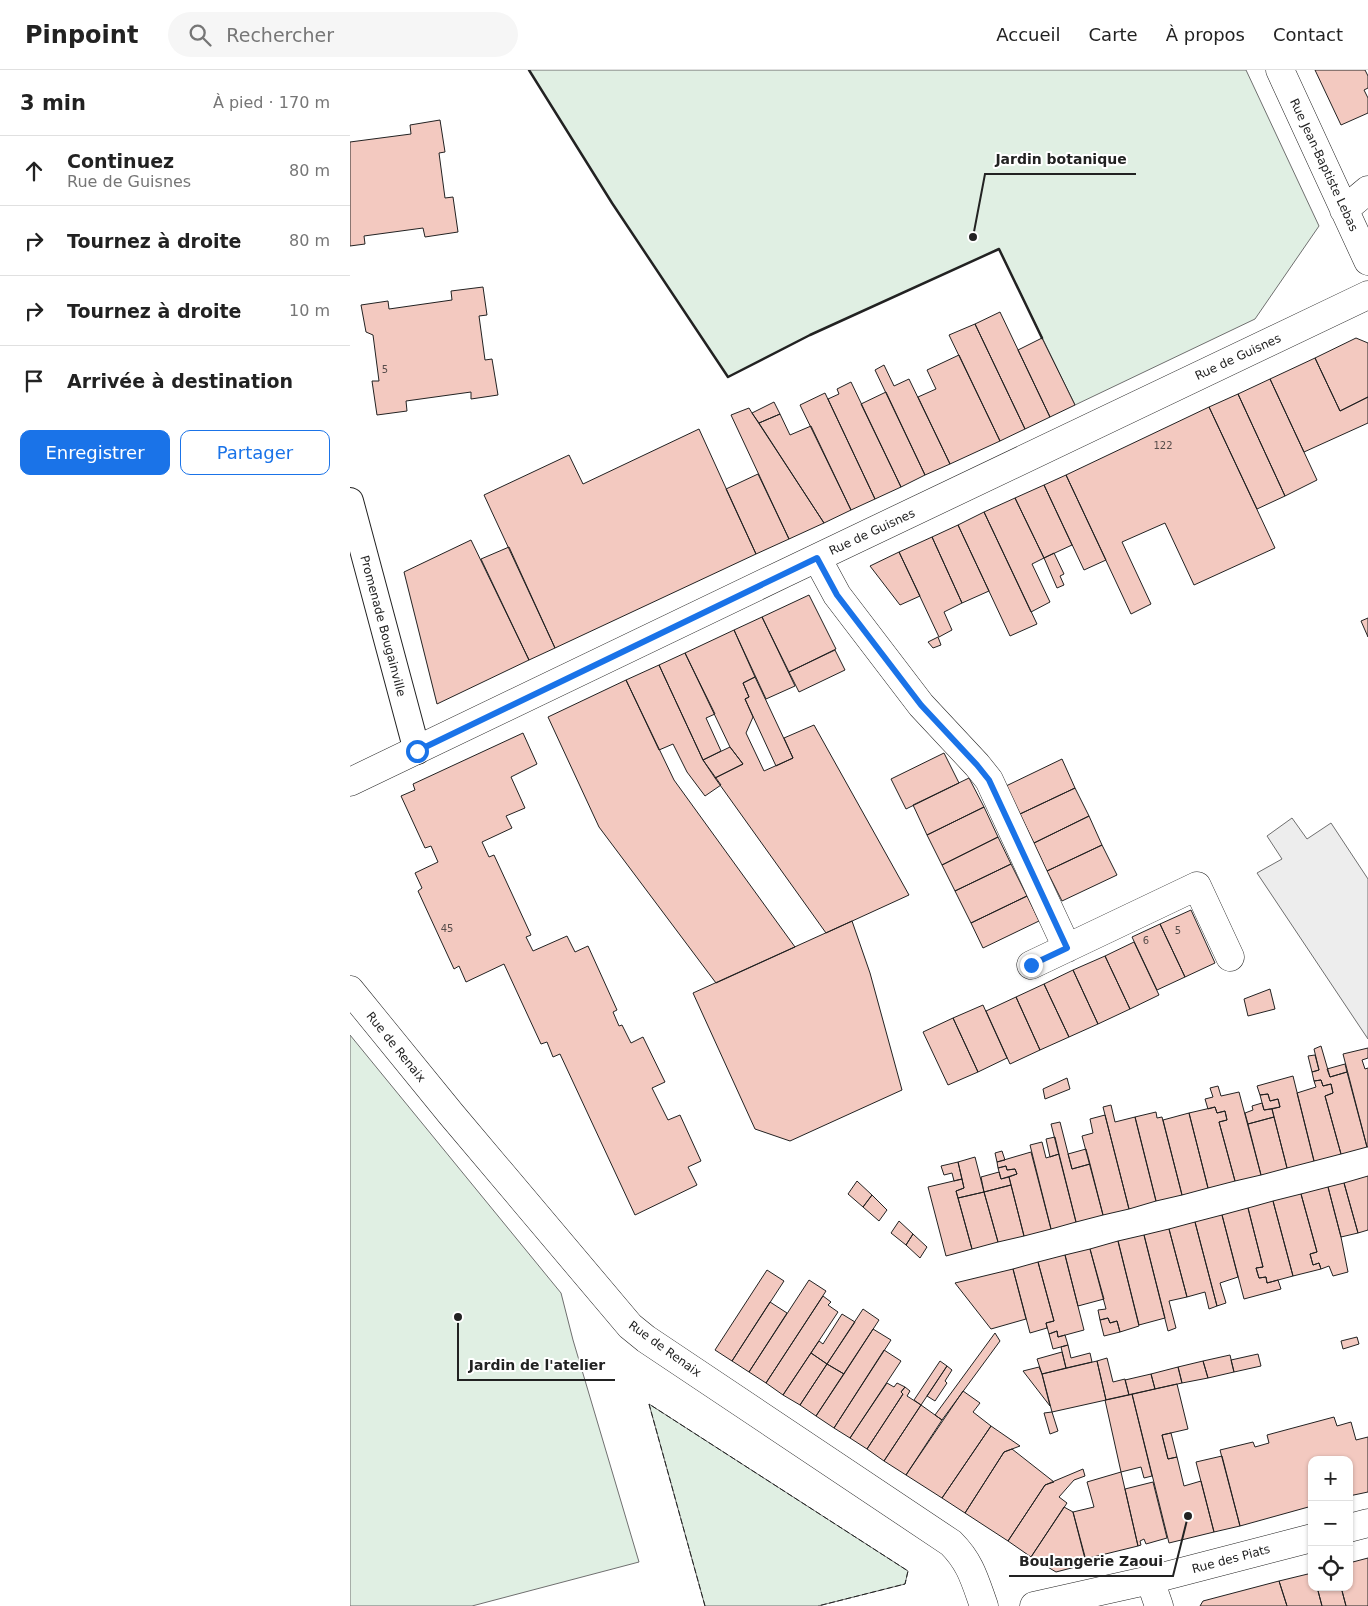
<!DOCTYPE html>
<html lang="fr">
<meta charset="utf-8">
<style>
:root{--surface:#fff;--page:#f6f6f6;--text:#222;--muted:#767676;--line:#e0e0e0;--accent:#1a73e8}
body{margin:0;font-family:"DejaVu Sans",sans-serif;background:var(--page);color:var(--text)}
.controls{position:absolute;right:15px;bottom:15px;display:grid;overflow:hidden;border-radius:10px;box-shadow:0 1px 4px #0004}
.controls button{width:45px;height:45px;display:grid;place-items:center;padding:0;border:0;border-bottom:1px solid var(--line);background:var(--surface);color:var(--text);font:25px sans-serif}
.stop{position:absolute;width:15px;height:15px;margin:-11px;border:4px solid #1a73e8;border-radius:50%;background:#fff}
.stop.end{background:#1a73e8;border-color:#fff;box-shadow:0 1px 5px #0008}
.list{margin:0;padding:0;list-style:none}
h2{display:flex;justify-content:space-between;align-items:center;height:65px;margin:0;padding:0 20px;font-size:21px}
h2 small{font-size:16px;font-weight:400;color:var(--muted)}
.list li{display:grid;grid-template-columns:32px 1fr auto;gap:15px;align-items:center;box-sizing:border-box;height:70px;padding:0 20px;border-top:1px solid var(--line)}
.list b{display:block;font-size:19px;white-space:nowrap}
.list p{margin:0;font-size:16px;white-space:nowrap;color:var(--muted)}
.list em{font-size:16px;font-style:normal;color:var(--muted)}
.actions{display:flex;gap:10px;padding:15px 20px}
.actions a{flex:1;padding:11px 0;border:1px solid var(--accent);border-radius:10px;text-align:center;font-size:18px;color:var(--accent)}
.actions .main{background:var(--accent);color:#fff}
.icon{flex:none;width:28px;height:28px;fill:none;stroke:currentColor;stroke-width:2;stroke-linecap:round;stroke-linejoin:round}
.map{position:relative;flex:none;width:1018px;height:1536px;overflow:hidden}
header{display:flex;align-items:center;gap:30px;box-sizing:border-box;height:70px;padding:0 25px;background:var(--surface);border-bottom:1px solid var(--line)}
header strong{font-size:24px}
nav{display:flex;gap:28px;margin-inline-start:auto;font-size:18px}
.search{width:350px;height:45px;background:var(--page);display:flex;align-items:center;gap:12px;box-sizing:border-box;padding:0 18px;border-radius:28px;color:var(--muted);font-size:19px}
main{display:flex}
aside{flex:1;background:var(--surface)}
.map>svg:first-child{display:block}
</style>
<header>
<strong>Pinpoint</strong>
<div class="search"><svg class="icon" aria-label="search" viewBox="0 0 24 24"><circle cx="10" cy="10" r="6"/><path d="M15 15l6 6"/></svg>Rechercher</div>
<nav><a>Accueil</a><a>Carte</a><a>À propos</a><a>Contact</a></nav>
</header>
<main>
<aside>
<h2>3 min<small>À pied · 170 m</small></h2>
<ul class="list">
<li><svg class="icon" aria-label="ahead" viewBox="0 0 24 24"><path d="M12 20V5M6 11l6-6 6 6"/></svg><div><b>Continuez</b><p>Rue de Guisnes</p></div><em>80 m</em></li>
<li><svg class="icon" aria-label="right" viewBox="0 0 24 24"><path d="M7 20v-9h11M14 6l5 5-5 5"/></svg><div><b>Tournez à droite</b></div><em>80 m</em></li>
<li><svg class="icon" aria-label="right" viewBox="0 0 24 24"><path d="M7 20v-9h11M14 6l5 5-5 5"/></svg><div><b>Tournez à droite</b></div><em>10 m</em></li>
<li><svg class="icon" aria-label="arrive" viewBox="0 0 24 24"><path d="M6 21V4h12l-3 4 3 4H6"/></svg><div><b>Arrivée à destination</b></div></li>
</ul>
<div class="actions"><a class="main">Enregistrer</a><a>Partager</a></div>
</aside>
<div class="map">
<svg width="1018" height="1536" viewBox="0 0 1018 1536">
<rect width="100%" height="100%" fill="#fff"/>
<!-- green -->
<path fill="#e0efe3" stroke="#6f6f6f" d="M 179,0 L 896,0 L 969,156 L 905,249 L 725,335 L 649,179 L 460,265 L 378,307 L 262,133 Z
M 0,965 L 211,1223 L 223,1270 L 289,1492 L 122,1536 L 0,1536 Z
M 299,1334 L 558,1501 L 555,1514 L 468,1536 L 355,1536 Z"/>
<!-- parking -->
<path fill="#ededed" stroke="#6f6f6f" d="M 942,748 L 957,769 L 981,753 L 1018,809 L 1018,969 L 907,803 L 932,789 L 917,766 Z"/>
<!-- building -->
<path fill="#f3c9c0" stroke="#222" d="M 965,0 L 1015,0 L 1018,6 L 1018,18 L 1014,20 L 1018,28 L 1018,43 L 991,55 Z
M 90,50 L 95,82 L 89,83 L 95,128 L 103,127 L 108,162 L 75,167 L 73,158 L 14,166 L 15,174 L 0,176 L 0,72 L 61,64 L 60,55 Z
M 133,217 L 137,245 L 129,246 L 135,290 L 142,289 L 148,325 L 121,329 L 121,322 L 56,331 L 57,341 L 27,345 L 22,311 L 29,311 L 23,265 L 16,262 L 11,235 L 38,231 L 39,239 L 102,230 L 101,221 Z
M 650,242 L 700,347 L 675,359 L 625,254 Z
M 625,254 L 675,359 L 650,371 L 599,265 Z
M 692,268 L 725,335 L 700,347 L 668,280 Z
M 1006,268 L 1018,273 L 1018,327 L 990,341 L 965,288 Z
M 609,285 L 650,371 L 600,394 L 568,327 L 586,319 L 577,300 Z
M 965,288 L 990,341 L 1018,327 L 1018,353 L 954,382 L 920,309 Z
M 534,295 L 544,316 L 559,309 L 600,394 L 575,405 L 525,300 Z
M 920,309 L 967,410 L 935,426 L 888,324 Z
M 501,312 L 551,417 L 525,429 L 478,329 L 489,324 L 487,319 Z
M 536,322 L 575,405 L 551,417 L 511,334 Z
M 475,323 L 525,429 L 501,440 L 450,335 Z
M 888,324 L 935,426 L 907,439 L 859,337 Z
M 424,332 L 430,344 L 409,353 L 402,343 Z
M 859,337 L 925,478 L 844,515 L 815,453 L 772,472 L 801,534 L 781,544 L 716,405 Z
M 399,338 L 402,343 L 474,453 L 439,469 L 381,345 Z
M 430,344 L 440,365 L 461,356 L 501,440 L 474,453 L 409,353 Z
M 349,359 L 406,484 L 205,578 L 134,425 L 219,385 L 233,414 Z
M 408,404 L 439,469 L 406,484 L 376,419 Z
M 716,405 L 756,490 L 734,500 L 694,415 Z
M 694,415 L 722,475 L 694,488 L 665,428 Z
M 665,428 L 694,488 L 682,494 L 700,532 L 681,542 L 634,442 Z
M 634,442 L 687,554 L 660,566 L 608,455 Z
M 608,455 L 639,521 L 612,533 L 582,467 Z
M 582,467 L 612,533 L 594,542 L 602,560 L 589,567 L 549,482 Z
M 121,470 L 179,590 L 87,634 L 54,502 Z
M 159,477 L 205,578 L 179,590 L 131,489 Z
M 549,482 L 570,526 L 550,535 L 520,496 Z
M 704,483 L 714,504 L 710,506 L 714,515 L 707,518 L 694,488 Z
M 459,525 L 486,579 L 439,602 L 412,547 Z
M 412,547 L 445,616 L 416,629 L 384,560 Z
M 1018,548 L 1018,567 L 1011,551 Z
M 384,560 L 405,607 L 393,613 L 399,627 L 395,629 L 403,647 L 396,663 L 414,701 L 443,688 L 434,668 L 464,655 L 559,825 L 476,863 L 365,708 L 393,694 L 380,677 L 335,583 Z
M 588,567 L 591,575 L 583,578 L 578,572 Z
M 485,580 L 495,600 L 449,622 L 439,602 Z
M 335,583 L 365,644 L 356,648 L 371,681 L 353,690 L 309,595 Z
M 309,595 L 353,690 L 371,715 L 355,726 L 337,702 L 323,674 L 309,680 L 276,610 Z
M 405,607 L 443,688 L 426,696 L 395,629 L 399,627 L 393,613 Z
M 276,610 L 324,710 L 445,877 L 366,913 L 249,757 L 198,647 Z
M 173,663 L 187,694 L 161,707 L 175,738 L 156,746 L 162,758 L 132,772 L 139,787 L 144,785 L 181,865 L 176,867 L 183,881 L 217,866 L 225,882 L 238,876 L 267,940 L 263,942 L 269,956 L 272,955 L 281,973 L 293,967 L 315,1012 L 302,1018 L 318,1050 L 330,1045 L 351,1091 L 338,1097 L 347,1115 L 285,1145 L 210,984 L 203,987 L 197,972 L 191,974 L 154,894 L 116,912 L 109,896 L 104,899 L 68,821 L 72,818 L 65,803 L 88,792 L 81,776 L 75,778 L 51,726 L 65,720 L 63,714 Z
M 380,677 L 393,694 L 365,708 L 353,690 Z
M 594,683 L 609,713 L 556,739 L 541,709 Z
M 712,689 L 725,718 L 670,744 L 656,716 Z
M 619,708 L 634,737 L 577,765 L 563,735 Z
M 725,718 L 739,746 L 684,773 L 670,744 Z
M 634,737 L 648,767 L 592,795 L 577,765 Z
M 739,746 L 752,775 L 697,801 L 684,773 Z
M 648,767 L 661,794 L 605,821 L 592,795 Z
M 752,775 L 767,805 L 712,831 L 697,801 Z
M 661,794 L 677,826 L 621,853 L 605,821 Z
M 677,826 L 689,851 L 633,878 L 621,853 Z
M 841,840 L 865,893 L 835,907 L 810,854 Z
M 502,851 L 520,903 L 552,1020 L 440,1071 L 405,1059 L 343,923 Z
M 810,854 L 835,907 L 807,920 L 782,867 Z
M 784,872 L 809,925 L 780,939 L 755,886 Z
M 755,886 L 780,939 L 748,954 L 723,900 Z
M 723,900 L 748,954 L 719,967 L 694,914 Z
M 694,914 L 719,967 L 690,980 L 666,927 Z
M 920,919 L 925,939 L 898,946 L 894,929 Z
M 666,927 L 690,980 L 660,994 L 636,941 Z
M 633,935 L 657,988 L 628,1002 L 603,948 Z
M 603,948 L 628,1002 L 598,1015 L 573,962 Z
M 971,976 L 980,1007 L 997,1002 L 1017,1077 L 991,1084 L 975,1026 L 983,1023 L 981,1014 L 973,1016 L 971,1010 L 964,1011 L 962,1002 L 969,1000 L 964,979 Z
M 1018,978 L 1018,988 L 1012,990 L 1015,999 L 1018,998 L 1018,1077 L 1017,1077 L 993,984 Z
M 965,985 L 969,1000 L 962,1002 L 958,986 Z
M 995,994 L 997,1002 L 980,1007 L 977,999 Z
M 943,1006 L 964,1091 L 937,1098 L 922,1039 L 930,1037 L 928,1029 L 920,1031 L 918,1024 L 910,1025 L 907,1016 Z
M 717,1008 L 720,1019 L 695,1029 L 693,1019 Z
M 971,1010 L 973,1016 L 981,1014 L 983,1023 L 975,1026 L 991,1084 L 964,1091 L 947,1023 L 966,1017 L 964,1011 Z
M 868,1016 L 871,1026 L 889,1022 L 911,1105 L 885,1111 L 869,1052 L 877,1050 L 875,1041 L 867,1043 L 865,1037 L 858,1039 L 855,1029 L 863,1027 L 860,1018 Z
M 918,1024 L 920,1031 L 928,1029 L 930,1037 L 914,1040 L 910,1025 Z
M 912,1033 L 914,1040 L 922,1039 L 924,1047 L 898,1054 L 895,1043 L 903,1040 L 902,1036 Z
M 761,1035 L 765,1052 L 785,1047 L 806,1131 L 779,1139 L 753,1037 Z
M 865,1037 L 867,1043 L 875,1041 L 877,1050 L 869,1052 L 885,1111 L 858,1118 L 839,1043 Z
M 806,1042 L 807,1048 L 812,1047 L 832,1125 L 806,1131 L 785,1047 Z
M 839,1043 L 858,1118 L 832,1125 L 813,1050 Z
M 755,1045 L 779,1139 L 753,1145 L 732,1066 L 743,1063 L 740,1049 Z
M 924,1047 L 937,1098 L 911,1105 L 898,1054 Z
M 710,1052 L 722,1099 L 740,1094 L 753,1145 L 726,1152 L 701,1054 Z
M 705,1067 L 709,1084 L 700,1087 L 696,1069 Z
M 692,1072 L 696,1088 L 709,1084 L 726,1152 L 701,1159 L 680,1075 Z
M 736,1079 L 740,1094 L 722,1099 L 718,1084 Z
M 652,1081 L 655,1090 L 647,1092 L 645,1083 Z
M 681,1082 L 701,1159 L 674,1166 L 659,1107 L 667,1104 L 665,1099 L 657,1100 L 656,1096 L 648,1098 L 647,1092 Z
M 625,1087 L 634,1122 L 608,1128 L 606,1121 L 614,1118 L 608,1092 Z
M 608,1092 L 612,1109 L 604,1111 L 602,1103 L 594,1105 L 591,1096 Z
M 656,1096 L 657,1100 L 665,1099 L 667,1104 L 651,1109 L 648,1098 Z
M 649,1102 L 651,1109 L 659,1107 L 661,1115 L 634,1122 L 631,1107 Z
M 1018,1106 L 1018,1160 L 1008,1163 L 994,1113 Z
M 612,1109 L 614,1118 L 606,1121 L 622,1179 L 596,1186 L 578,1117 Z
M 507,1111 L 522,1125 L 513,1137 L 498,1124 Z
M 994,1113 L 1008,1163 L 991,1167 L 978,1117 Z
M 661,1115 L 674,1166 L 648,1172 L 634,1122 Z
M 978,1117 L 991,1167 L 998,1202 L 983,1206 L 979,1196 L 971,1199 L 969,1193 L 963,1195 L 960,1184 L 967,1182 L 951,1124 Z
M 634,1122 L 648,1172 L 622,1179 L 608,1128 Z
M 951,1124 L 967,1182 L 960,1184 L 963,1195 L 969,1193 L 971,1199 L 943,1206 L 923,1131 Z
M 522,1125 L 537,1140 L 529,1151 L 513,1137 Z
M 923,1131 L 943,1206 L 917,1213 L 916,1207 L 909,1208 L 906,1198 L 913,1197 L 898,1138 Z
M 898,1138 L 913,1197 L 906,1198 L 909,1208 L 916,1207 L 917,1213 L 928,1210 L 931,1219 L 894,1229 L 872,1145 Z
M 872,1145 L 888,1207 L 870,1213 L 876,1233 L 867,1236 L 845,1152 Z
M 549,1151 L 563,1164 L 556,1175 L 541,1163 Z
M 845,1152 L 867,1236 L 859,1239 L 855,1222 L 837,1227 L 819,1159 Z
M 819,1159 L 837,1227 L 819,1231 L 826,1258 L 818,1261 L 794,1165 Z
M 563,1164 L 577,1177 L 570,1188 L 556,1175 Z
M 794,1165 L 815,1248 L 789,1255 L 768,1171 Z
M 768,1171 L 789,1256 L 770,1262 L 767,1251 L 760,1253 L 758,1248 L 750,1250 L 748,1240 L 756,1239 L 740,1179 Z
M 740,1179 L 754,1229 L 728,1236 L 715,1185 Z
M 715,1185 L 734,1260 L 708,1267 L 707,1261 L 699,1264 L 696,1253 L 704,1251 L 688,1192 Z
M 688,1192 L 704,1251 L 696,1253 L 697,1258 L 680,1263 L 663,1199 Z
M 663,1199 L 676,1249 L 641,1259 L 605,1213 Z
M 417,1200 L 434,1211 L 382,1291 L 365,1280 Z
M 459,1210 L 476,1221 L 416,1313 L 399,1302 Z
M 473,1226 L 481,1232 L 478,1235 L 488,1242 L 433,1325 L 416,1313 Z
M 420,1232 L 437,1243 L 399,1302 L 382,1291 Z
M 513,1239 L 529,1250 L 494,1304 L 477,1294 Z
M 492,1244 L 505,1252 L 477,1294 L 461,1283 L 469,1271 L 473,1274 Z
M 758,1248 L 760,1253 L 767,1251 L 770,1262 L 754,1266 L 750,1250 Z
M 523,1259 L 541,1270 L 484,1358 L 466,1346 Z
M 707,1261 L 708,1267 L 715,1265 L 718,1275 L 703,1279 L 699,1264 Z
M 645,1263 L 650,1271 L 592,1350 L 585,1345 Z
M 1007,1267 L 1009,1274 L 993,1279 L 991,1271 Z
M 718,1275 L 721,1288 L 740,1283 L 742,1292 L 716,1298 L 711,1277 Z
M 534,1280 L 551,1291 L 500,1368 L 484,1358 Z
M 712,1282 L 716,1298 L 692,1304 L 687,1289 Z
M 461,1283 L 477,1294 L 450,1335 L 433,1325 Z
M 908,1284 L 911,1296 L 884,1302 L 881,1290 Z
M 880,1285 L 884,1302 L 858,1308 L 853,1291 Z
M 757,1288 L 763,1312 L 775,1309 L 779,1325 L 756,1330 L 747,1291 Z
M 590,1291 L 597,1296 L 571,1335 L 564,1330 Z
M 747,1291 L 756,1330 L 702,1342 L 692,1304 Z
M 853,1291 L 858,1308 L 832,1313 L 828,1297 Z
M 477,1294 L 494,1304 L 466,1346 L 450,1335 Z
M 597,1296 L 602,1300 L 595,1311 L 597,1313 L 585,1331 L 577,1326 Z
M 689,1297 L 692,1304 L 700,1336 L 673,1301 Z
M 828,1297 L 832,1313 L 805,1319 L 801,1304 Z
M 801,1304 L 805,1319 L 779,1325 L 775,1310 Z
M 537,1313 L 544,1317 L 547,1313 L 555,1317 L 551,1322 L 553,1324 L 517,1379 L 500,1368 Z
M 827,1314 L 838,1359 L 812,1365 L 818,1389 L 827,1387 L 834,1416 L 851,1411 L 864,1462 L 819,1473 L 782,1324 Z
M 555,1317 L 560,1321 L 557,1326 L 571,1335 L 534,1391 L 517,1379 L 553,1324 L 551,1322 Z
M 613,1321 L 630,1333 L 623,1342 L 641,1356 L 592,1428 L 556,1405 Z
M 782,1324 L 802,1406 L 794,1408 L 791,1397 L 771,1402 L 755,1330 Z
M 571,1335 L 592,1350 L 556,1405 L 534,1391 Z
M 702,1342 L 708,1361 L 700,1364 L 694,1343 Z
M 984,1347 L 987,1356 L 1001,1352 L 1006,1370 L 1018,1367 L 1018,1422 L 999,1426 L 999,1390 L 962,1390 L 962,1436 L 890,1456 L 870,1380 L 903,1372 L 905,1377 L 919,1373 L 917,1365 Z
M 641,1356 L 670,1376 L 654,1382 L 615,1443 L 592,1428 Z
M 821,1363 L 827,1387 L 818,1389 L 812,1365 Z
M 662,1379 L 704,1412 L 695,1415 L 658,1471 L 615,1443 L 654,1382 Z
M 872,1386 L 890,1456 L 864,1462 L 846,1392 Z
M 733,1399 L 735,1406 L 724,1410 L 709,1427 L 717,1433 L 681,1487 L 658,1471 L 695,1415 Z
M 771,1402 L 788,1476 L 735,1489 L 723,1442 L 744,1437 L 737,1412 Z
M 803,1412 L 817,1468 L 796,1474 L 794,1469 L 790,1471 L 791,1475 L 788,1476 L 775,1419 Z
M 714,1437 L 723,1442 L 737,1494 L 706,1502 L 681,1487 Z
M 1018,1488 L 1018,1536 L 996,1536 L 991,1517 L 999,1517 L 999,1493 Z
M 962,1503 L 962,1517 L 967,1517 L 972,1536 L 937,1536 L 929,1511 Z
M 929,1511 L 937,1536 L 850,1536 L 853,1531 Z
M 967,1517 L 991,1517 L 996,1536 L 972,1536 Z"/>
<g fill="none" stroke-linecap="round" stroke-linejoin="round">
<defs>
<path id="pedestrian" d="M 0,431 L 67,681"/>
<path id="minor" d="M 930,0 L 1018,191
M 994,140 L 1018,120
M 467,488 L 487,525 L 571,635 L 627,695 L 639,710 L 717,878
M 0,712 L 433,504 L 1018,225
M 681,895 L 847,816 L 880,887"/>
<path id="tertiary" d="M 0,920 L 101,1044 L 280,1256 L 296,1269 L 601,1473 C 621,1493 625,1511 634,1536
M 999,1458 L 1018,1453
M 800,1510 L 809,1536
M 684,1536 L 800,1510 L 962,1468"/>
</defs>
<!-- pedestrian casing -->
<use href="#pedestrian" stroke="#222" stroke-width="28"/>
<!-- minor casing -->
<use href="#minor" stroke="#222" stroke-width="29"/>
<!-- tertiary casing -->
<use href="#tertiary" stroke="#222" stroke-width="29"/>
<!-- pedestrian -->
<use href="#pedestrian" stroke="#fff" stroke-width="26"/>
<!-- minor -->
<use href="#minor" stroke="#fff" stroke-width="28"/>
<!-- tertiary -->
<use href="#tertiary" stroke="#fff" stroke-width="28"/>
<!-- fence -->
<path stroke="#222" stroke-width="1" stroke-dasharray="6 2.5" stroke-linecap="butt" d="M 355,1536 L 299,1334 L 558,1501 L 555,1514 L 468,1536"/>
<!-- wall -->
<path stroke="#222" stroke-width="2.5" d="M 179,0 L 262,133 L 378,307 L 460,265 L 649,179 L 692,268"/>
</g>
<g fill="none" stroke-linecap="round" stroke-linejoin="round">
<!-- route -->
<path stroke="#1a73e8" stroke-width="6" d="M 67,681 L 467,488 L 487,525 L 571,635 L 627,695 L 639,710 L 717,878 L 681,895"/>
</g>
<g text-anchor="middle" dominant-baseline="central" stroke-width="4" stroke-linejoin="round" paint-order="stroke">
<!-- number labels -->
<g font-size="10" fill="#564c4a">
<text x="35" y="299">5</text>
<text x="813" y="375">122</text>
<text x="97" y="858">45</text>
<text x="828" y="860">5</text>
<text x="796" y="870">6</text>
</g>
<!-- street labels -->
<g font-size="12" fill="#222" stroke="#fff">
<text transform="translate(974 95) rotate(65)">Rue Jean-Baptiste Lebas</text>
<text transform="translate(888 287) rotate(-25)">Rue de Guisnes</text>
<text transform="translate(522 462) rotate(-25)">Rue de Guisnes</text>
<text transform="translate(33 556) rotate(75)">Promenade Bougainville</text>
<text transform="translate(46 977) rotate(51)">Rue de Renaix</text>
<text transform="translate(315 1279) rotate(36)">Rue de Renaix</text>
<text transform="translate(881 1489) rotate(-15)">Rue des Piats</text>
</g>
</g>
<!-- callouts -->
<path fill="none" stroke="#222" stroke-width="2" d="M623 167L635 104H786M108 1247L108 1310H265M838 1446L823 1506H659"/>
<g fill="#222" stroke="#fff" stroke-width="2">
<circle cx="623" cy="167" r="5"/>
<circle cx="108" cy="1247" r="5"/>
<circle cx="838" cy="1446" r="5"/>
</g>
<g font-size="14" text-anchor="middle" font-weight="bold" fill="#222" stroke="#fff" stroke-width="4" stroke-linejoin="round" paint-order="stroke">
<text x="711" y="94">Jardin botanique</text>
<text x="187" y="1300">Jardin de l'atelier</text>
<text x="741" y="1496">Boulangerie Zaoui</text>
</g>
</svg>
<div class="controls">
<button>+</button>
<button>−</button>
<button><svg class="icon" aria-label="locate" viewBox="0 0 24 24"><circle cx="12" cy="12" r="6"/><path d="M12 2v4M12 18v4M2 12h4M18 12h4"/></svg></button>
</div>
<div class="stop" style="left:67px;top:681px"></div>
<div class="stop end" style="left:681px;top:895px"></div>
</div>
</main>
